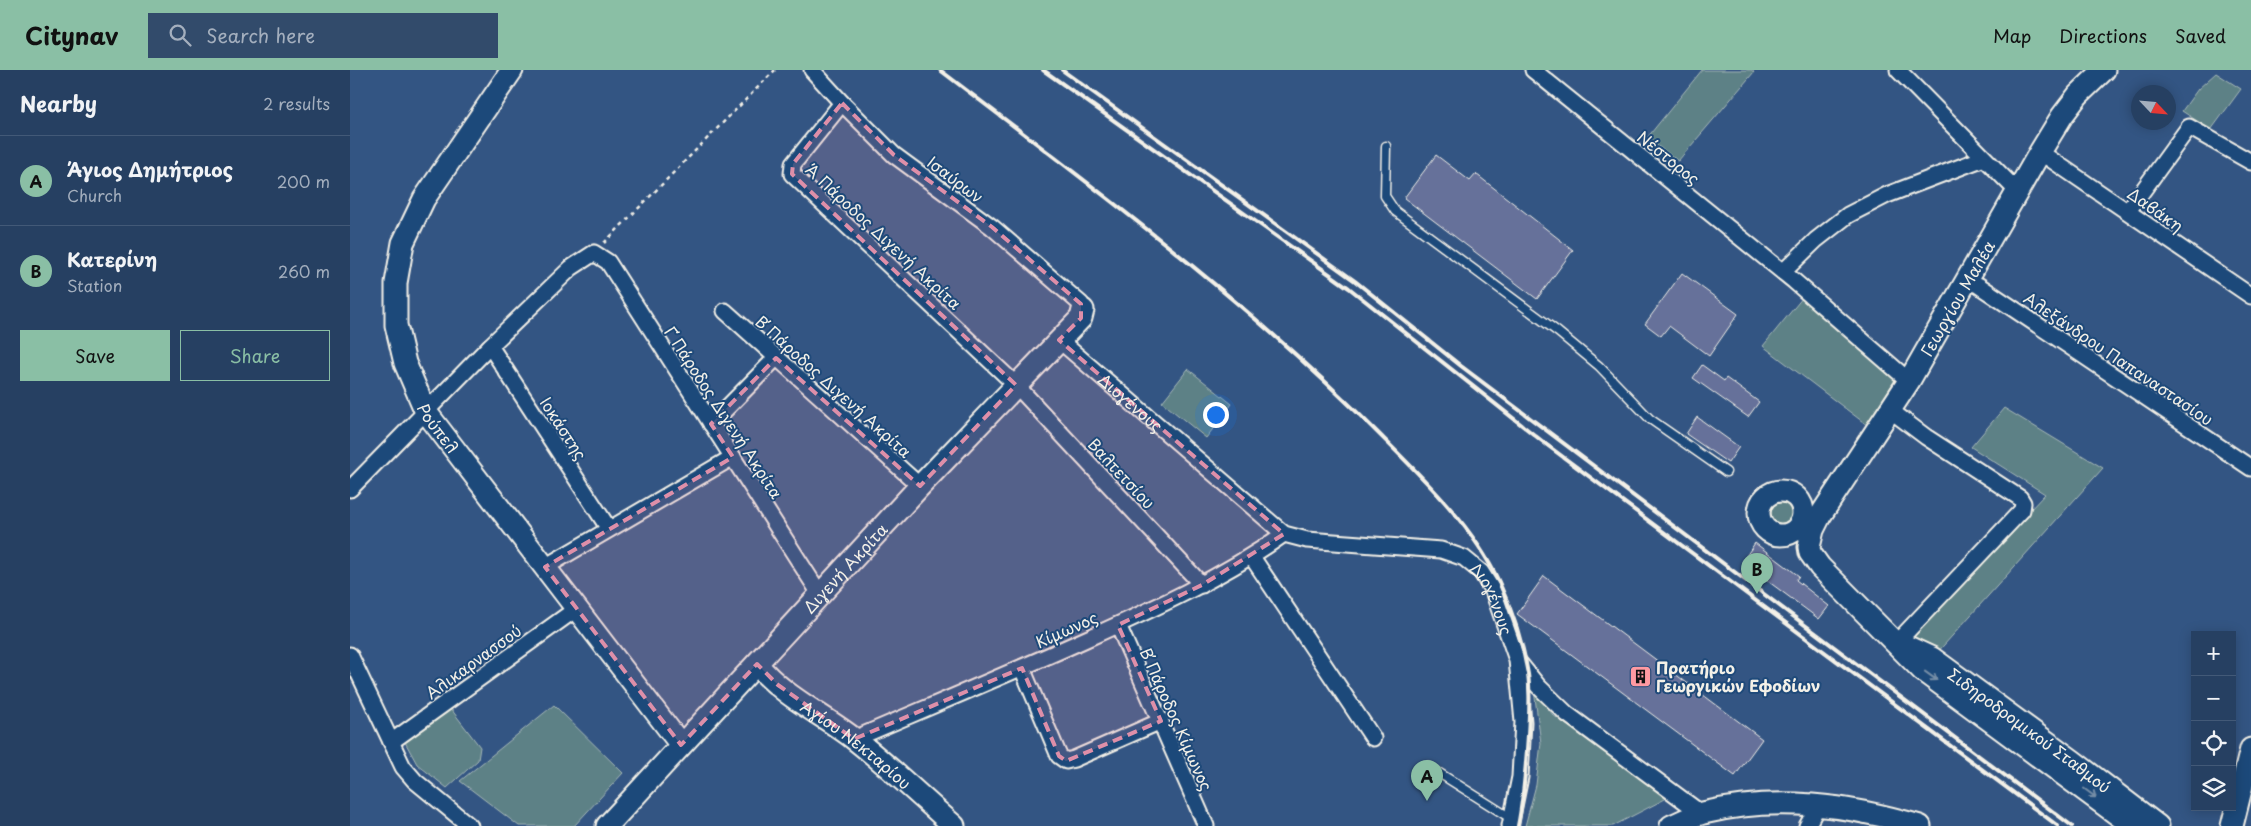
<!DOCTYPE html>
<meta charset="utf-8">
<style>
:root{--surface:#264062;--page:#324b6b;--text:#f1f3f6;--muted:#a4afbe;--line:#425977;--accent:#8abfa5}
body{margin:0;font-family:"Playpen Sans",sans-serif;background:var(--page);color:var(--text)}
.controls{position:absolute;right:15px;bottom:15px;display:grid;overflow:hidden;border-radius:0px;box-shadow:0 2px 12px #0003}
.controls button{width:45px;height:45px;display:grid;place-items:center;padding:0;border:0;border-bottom:1px solid var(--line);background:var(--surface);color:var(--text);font:25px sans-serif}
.compass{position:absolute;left:1781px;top:15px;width:45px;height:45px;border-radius:50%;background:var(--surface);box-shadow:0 2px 12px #0003;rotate:116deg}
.you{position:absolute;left:865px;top:344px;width:18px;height:18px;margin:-12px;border:4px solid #fff;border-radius:50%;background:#1a73e8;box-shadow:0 0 0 8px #1a73e833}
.badge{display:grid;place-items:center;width:32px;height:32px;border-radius:50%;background:var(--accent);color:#111;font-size:16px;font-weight:700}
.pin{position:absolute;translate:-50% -41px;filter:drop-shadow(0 1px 2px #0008)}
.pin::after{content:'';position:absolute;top:26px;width:18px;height:15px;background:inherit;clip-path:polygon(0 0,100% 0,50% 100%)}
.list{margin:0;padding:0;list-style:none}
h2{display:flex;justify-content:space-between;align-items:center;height:65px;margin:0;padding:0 20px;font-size:21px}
h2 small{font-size:16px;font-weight:400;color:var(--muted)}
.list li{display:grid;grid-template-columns:32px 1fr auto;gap:15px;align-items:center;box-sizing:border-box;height:90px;padding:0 20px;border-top:1px solid var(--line)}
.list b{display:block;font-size:19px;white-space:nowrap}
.list p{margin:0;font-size:16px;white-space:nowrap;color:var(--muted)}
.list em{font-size:16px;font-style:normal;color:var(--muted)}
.actions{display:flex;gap:10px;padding:15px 20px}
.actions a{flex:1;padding:11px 0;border:1px solid var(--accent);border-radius:0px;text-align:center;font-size:18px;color:var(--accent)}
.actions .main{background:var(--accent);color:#111}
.icon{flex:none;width:28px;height:28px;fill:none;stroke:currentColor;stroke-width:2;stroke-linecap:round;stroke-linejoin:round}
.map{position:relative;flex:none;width:1901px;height:756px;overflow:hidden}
header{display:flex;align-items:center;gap:30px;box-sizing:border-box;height:70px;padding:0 25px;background:var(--accent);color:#111}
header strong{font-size:24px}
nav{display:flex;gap:28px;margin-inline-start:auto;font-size:18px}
.search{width:350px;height:45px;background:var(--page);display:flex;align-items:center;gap:12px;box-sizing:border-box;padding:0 18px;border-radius:0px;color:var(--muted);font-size:19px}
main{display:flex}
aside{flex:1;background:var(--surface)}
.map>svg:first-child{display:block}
</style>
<header>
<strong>Citynav</strong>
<div class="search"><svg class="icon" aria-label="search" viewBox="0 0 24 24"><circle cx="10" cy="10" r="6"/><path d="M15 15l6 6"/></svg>Search here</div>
<nav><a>Map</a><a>Directions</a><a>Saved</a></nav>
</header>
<main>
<aside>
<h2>Nearby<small>2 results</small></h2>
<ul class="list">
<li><span class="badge">A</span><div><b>Άγιος Δημήτριος</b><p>Church</p></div><em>200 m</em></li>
<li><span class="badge">B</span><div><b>Κατερίνη</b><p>Station</p></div><em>260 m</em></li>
</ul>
<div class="actions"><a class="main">Save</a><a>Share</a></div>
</aside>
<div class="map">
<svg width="1901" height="756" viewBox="0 0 1901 756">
<rect width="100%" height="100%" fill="#335583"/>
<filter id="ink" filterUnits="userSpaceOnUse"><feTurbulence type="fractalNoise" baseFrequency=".02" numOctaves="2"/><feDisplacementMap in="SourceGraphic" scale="10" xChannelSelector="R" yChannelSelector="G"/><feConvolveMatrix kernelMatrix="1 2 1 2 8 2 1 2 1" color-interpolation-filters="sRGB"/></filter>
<g filter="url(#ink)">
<!-- green -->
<path fill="#5d8186" stroke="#a8b9b7" d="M 1352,0 L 1401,0 L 1404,2 L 1328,91 L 1297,68 Z
M 1866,3 L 1891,19 L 1861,60 L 1832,41 L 1848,19 Z
M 1453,227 L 1546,308 L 1517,355 L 1413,276 Z
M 838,299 L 882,334 L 856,368 L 812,332 Z
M 1654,338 L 1753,398 L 1585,585 L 1561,566 L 1695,424 L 1621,377 Z
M1421 443a11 11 0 1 1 22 0a11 11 0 1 1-22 0Z
M 1184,620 L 1203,645 L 1317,728 L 1263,756 L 1175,756 L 1186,715 L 1191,673 Z
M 204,635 L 273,703 L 224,756 L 169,756 L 110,711 Z
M 101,639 L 130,677 L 128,690 L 97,718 L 67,694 L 55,672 Z"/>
<!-- building -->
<path fill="#66719a" stroke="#f4f1e8" d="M 1086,85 L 1120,111 L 1126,104 L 1223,180 L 1187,229 L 1054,128 Z
M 1332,203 L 1388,244 L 1359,286 L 1319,256 L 1311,266 L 1295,254 Z
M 1352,295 L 1374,311 L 1376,308 L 1409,332 L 1398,347 L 1343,308 Z
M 1347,347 L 1389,377 L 1378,393 L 1336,364 Z
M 1405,473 L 1449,506 L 1446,510 L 1479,536 L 1469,549 L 1392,492 Z
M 1194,506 L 1412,669 L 1385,706 L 1167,544 Z"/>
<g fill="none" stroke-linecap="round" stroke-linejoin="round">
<defs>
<path id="lane" d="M 1036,76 L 1035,126 L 1045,141 L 1208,262 L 1249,296 L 1300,349 L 1376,402
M 1078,696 L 1162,749"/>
<g id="street">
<path d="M 462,0 L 492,33 L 544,85 L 642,157 L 731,234 L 733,240"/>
<path d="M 1183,0 L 1444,211 L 1559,311"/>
<path d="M 1548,0 L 1668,122"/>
<path d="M 492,33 L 443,94 L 442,104 L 666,315 L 852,515"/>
<path d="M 1690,82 L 1901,226"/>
<path d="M 1778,141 L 1839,57 L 1901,92"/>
<path d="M 1433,202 L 1466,170 L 1498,145 L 1537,125 L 1634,88"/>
<path d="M 1616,211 L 1628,215 L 1901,398"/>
<path d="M 375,241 L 570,416"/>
<path id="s1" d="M 709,270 L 934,464 L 957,470 L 1091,480 L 1114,488 L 1131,502 L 1143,521 L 1167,590 L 1188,616 L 1217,644 L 1352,744"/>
<path d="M 140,276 L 259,459"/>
<path d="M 1540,340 L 1576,367 L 1670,428 L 1673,433 L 1672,440 L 1547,572"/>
<path d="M 361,354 L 426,288"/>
<path d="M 0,419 L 140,276 L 221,198 L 244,183 L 258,192 L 470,524"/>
<path d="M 902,487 L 1023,668"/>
<path d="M 195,497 L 383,387"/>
<path d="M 768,555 L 856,756"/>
<path d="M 0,585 L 53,697 L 65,711 L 120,756"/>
<path d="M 672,598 L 709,686 L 716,691 L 724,689 L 811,651"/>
<path d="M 504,669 C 581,636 658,604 734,570 C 803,539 872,508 934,464"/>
<path d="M 41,672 L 226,539"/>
<path d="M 1160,756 L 1170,707 L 1173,652 L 1167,590"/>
<path d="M 1457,756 L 1469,734"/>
</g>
<g id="secondary">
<path id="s2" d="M 162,0 L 74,129 L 53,173 L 46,213 L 46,255 L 55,293 L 76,342 L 331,675"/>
<path d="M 1754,0 L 1728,25 L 1712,46 L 1690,82 L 1559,311 L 1470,446 L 1463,460 L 1459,477 L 1460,483 L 1470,497 L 1573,601 L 1783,756"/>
<circle cx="1431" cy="443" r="22"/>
<path id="s3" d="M 1556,576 L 1582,588 L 1723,691 L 1808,756"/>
<path id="s4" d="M 407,594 C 431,625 472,644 503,668 C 538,695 571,727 604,756"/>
<path id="s5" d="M 257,756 L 570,416 L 731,248 L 733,240"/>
<path d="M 1321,756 C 1331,752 1342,746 1353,743 C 1426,725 1499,735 1570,756"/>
<path d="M 1882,756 L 1901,679"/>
</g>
</defs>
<!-- lane casing -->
<use href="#lane" stroke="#f4f1e8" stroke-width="11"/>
<!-- street casing -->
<use href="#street" stroke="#f4f1e8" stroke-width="19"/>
<!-- secondary casing -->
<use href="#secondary" stroke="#f4f1e8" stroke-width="25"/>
<!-- path -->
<path stroke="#f4f1e8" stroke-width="2.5" stroke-dasharray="4 4" stroke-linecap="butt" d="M 254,173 L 425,0"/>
<!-- lane -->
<use href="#lane" stroke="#1f4a7a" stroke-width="8"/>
<!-- street -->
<use href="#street" stroke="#1f4a7a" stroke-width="15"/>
<!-- secondary -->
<use href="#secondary" stroke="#1f4a7a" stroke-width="21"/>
<!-- rail -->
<path stroke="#f4f1e8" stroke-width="4" d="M 590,0 C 742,116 897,230 1032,367 C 1075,410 1123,456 1149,512 C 1162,540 1173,574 1178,604 C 1181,625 1179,645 1178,665 C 1176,696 1174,726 1168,756
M 693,0 L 999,218 L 1197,375 L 1708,756
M 712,0 L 1005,211 L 1111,296 L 1722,756"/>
</g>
<!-- one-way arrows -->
<defs><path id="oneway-shaft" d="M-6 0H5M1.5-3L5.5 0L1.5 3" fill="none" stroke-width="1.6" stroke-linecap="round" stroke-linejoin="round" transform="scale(1.25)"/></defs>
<g stroke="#748da6">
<use href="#oneway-shaft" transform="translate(1581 606) rotate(36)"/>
<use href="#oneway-shaft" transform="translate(1740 723) rotate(37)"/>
</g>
</g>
<!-- marked area -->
<path fill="#de8fa9" fill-opacity="0.2" stroke="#de8fa9" stroke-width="4" stroke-dasharray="10 6" stroke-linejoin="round" d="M 492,33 L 544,85 L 642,157 L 731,234 L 731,248 L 709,270 L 934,464 L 852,515 L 768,555 L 811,651 L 716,691 L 709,686 L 672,598 L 504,669 L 428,615 L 407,594 L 331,675 L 195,497 L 383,387 L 361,354 L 426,288 L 570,416 L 666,315 L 442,104 L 443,94 Z"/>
<!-- icons -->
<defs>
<symbol id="building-square" viewBox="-11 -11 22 22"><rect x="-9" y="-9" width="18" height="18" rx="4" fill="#ff9aa2" stroke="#1f4a7a"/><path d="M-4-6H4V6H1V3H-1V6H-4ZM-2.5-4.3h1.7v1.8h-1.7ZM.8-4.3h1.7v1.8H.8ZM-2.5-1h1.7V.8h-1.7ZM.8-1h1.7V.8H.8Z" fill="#111"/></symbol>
</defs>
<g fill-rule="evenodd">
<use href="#building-square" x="1278" y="594" width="25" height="25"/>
</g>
<g text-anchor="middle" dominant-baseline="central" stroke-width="4" stroke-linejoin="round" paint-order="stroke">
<!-- street labels -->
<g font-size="16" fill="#f4f1e8" stroke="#1f4a7a">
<text transform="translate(1319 87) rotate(39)">Νέστορος</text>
<text transform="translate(606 109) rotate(37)">Ισαύρων</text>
<text transform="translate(1806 139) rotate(35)">Δαβάκη</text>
<text transform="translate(534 166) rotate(43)">Α΄ Πάροδος Διγενή Ακρίτα</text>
<text transform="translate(1607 228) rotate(-60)">Γεωργίου Μαλέα</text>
<text transform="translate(1769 288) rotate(34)">Αλεξάνδρου Παπαναστασίου</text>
<text transform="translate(484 316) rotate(42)">Β΄ Πάροδος Διγενή Ακρίτα</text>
<text stroke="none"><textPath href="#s1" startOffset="95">Διογένους</textPath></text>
<text transform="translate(374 342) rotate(57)">Γ΄ Πάροδος Διγενή Ακρίτα</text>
<text stroke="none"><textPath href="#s2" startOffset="400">Ρούπελ</textPath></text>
<text transform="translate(214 358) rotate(57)">Ιοκάστης</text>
<text transform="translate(772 403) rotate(47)">Βαλτετσίου</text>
<text stroke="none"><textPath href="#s5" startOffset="351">Διγενή Ακρίτα</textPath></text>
<text stroke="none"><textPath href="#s1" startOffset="530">Διογένους</textPath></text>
<text transform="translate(716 559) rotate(-24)">Κίμωνος</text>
<text transform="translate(123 591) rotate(-36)">Αλικαρνασσού</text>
<text transform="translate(827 649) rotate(66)">Β΄ Πάροδος Κίμωνος</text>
<text stroke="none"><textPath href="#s3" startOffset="150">Σιδηροδρομικού Σταθμού</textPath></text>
<text stroke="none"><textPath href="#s4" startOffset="128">Αγίου Νεκταρίου</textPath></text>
</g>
<!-- poi labels -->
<g font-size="16" font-weight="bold" fill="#f4f1e8" stroke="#1f4a7a" text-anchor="start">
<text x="1306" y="597">Πρατήριο<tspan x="1306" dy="18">Γεωργικών Εφοδίων</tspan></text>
</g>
</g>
</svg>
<div class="controls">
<button>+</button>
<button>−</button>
<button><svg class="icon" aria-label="locate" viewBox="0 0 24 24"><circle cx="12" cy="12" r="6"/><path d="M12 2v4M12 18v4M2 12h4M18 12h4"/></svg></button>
<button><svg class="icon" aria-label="layers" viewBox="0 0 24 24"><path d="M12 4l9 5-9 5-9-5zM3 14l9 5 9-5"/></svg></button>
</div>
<svg class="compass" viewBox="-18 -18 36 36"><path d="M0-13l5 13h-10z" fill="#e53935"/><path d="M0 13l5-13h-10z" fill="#a4afbe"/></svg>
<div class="you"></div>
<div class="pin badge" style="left:1077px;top:731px">A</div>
<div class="pin badge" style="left:1407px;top:524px">B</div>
</div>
</main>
